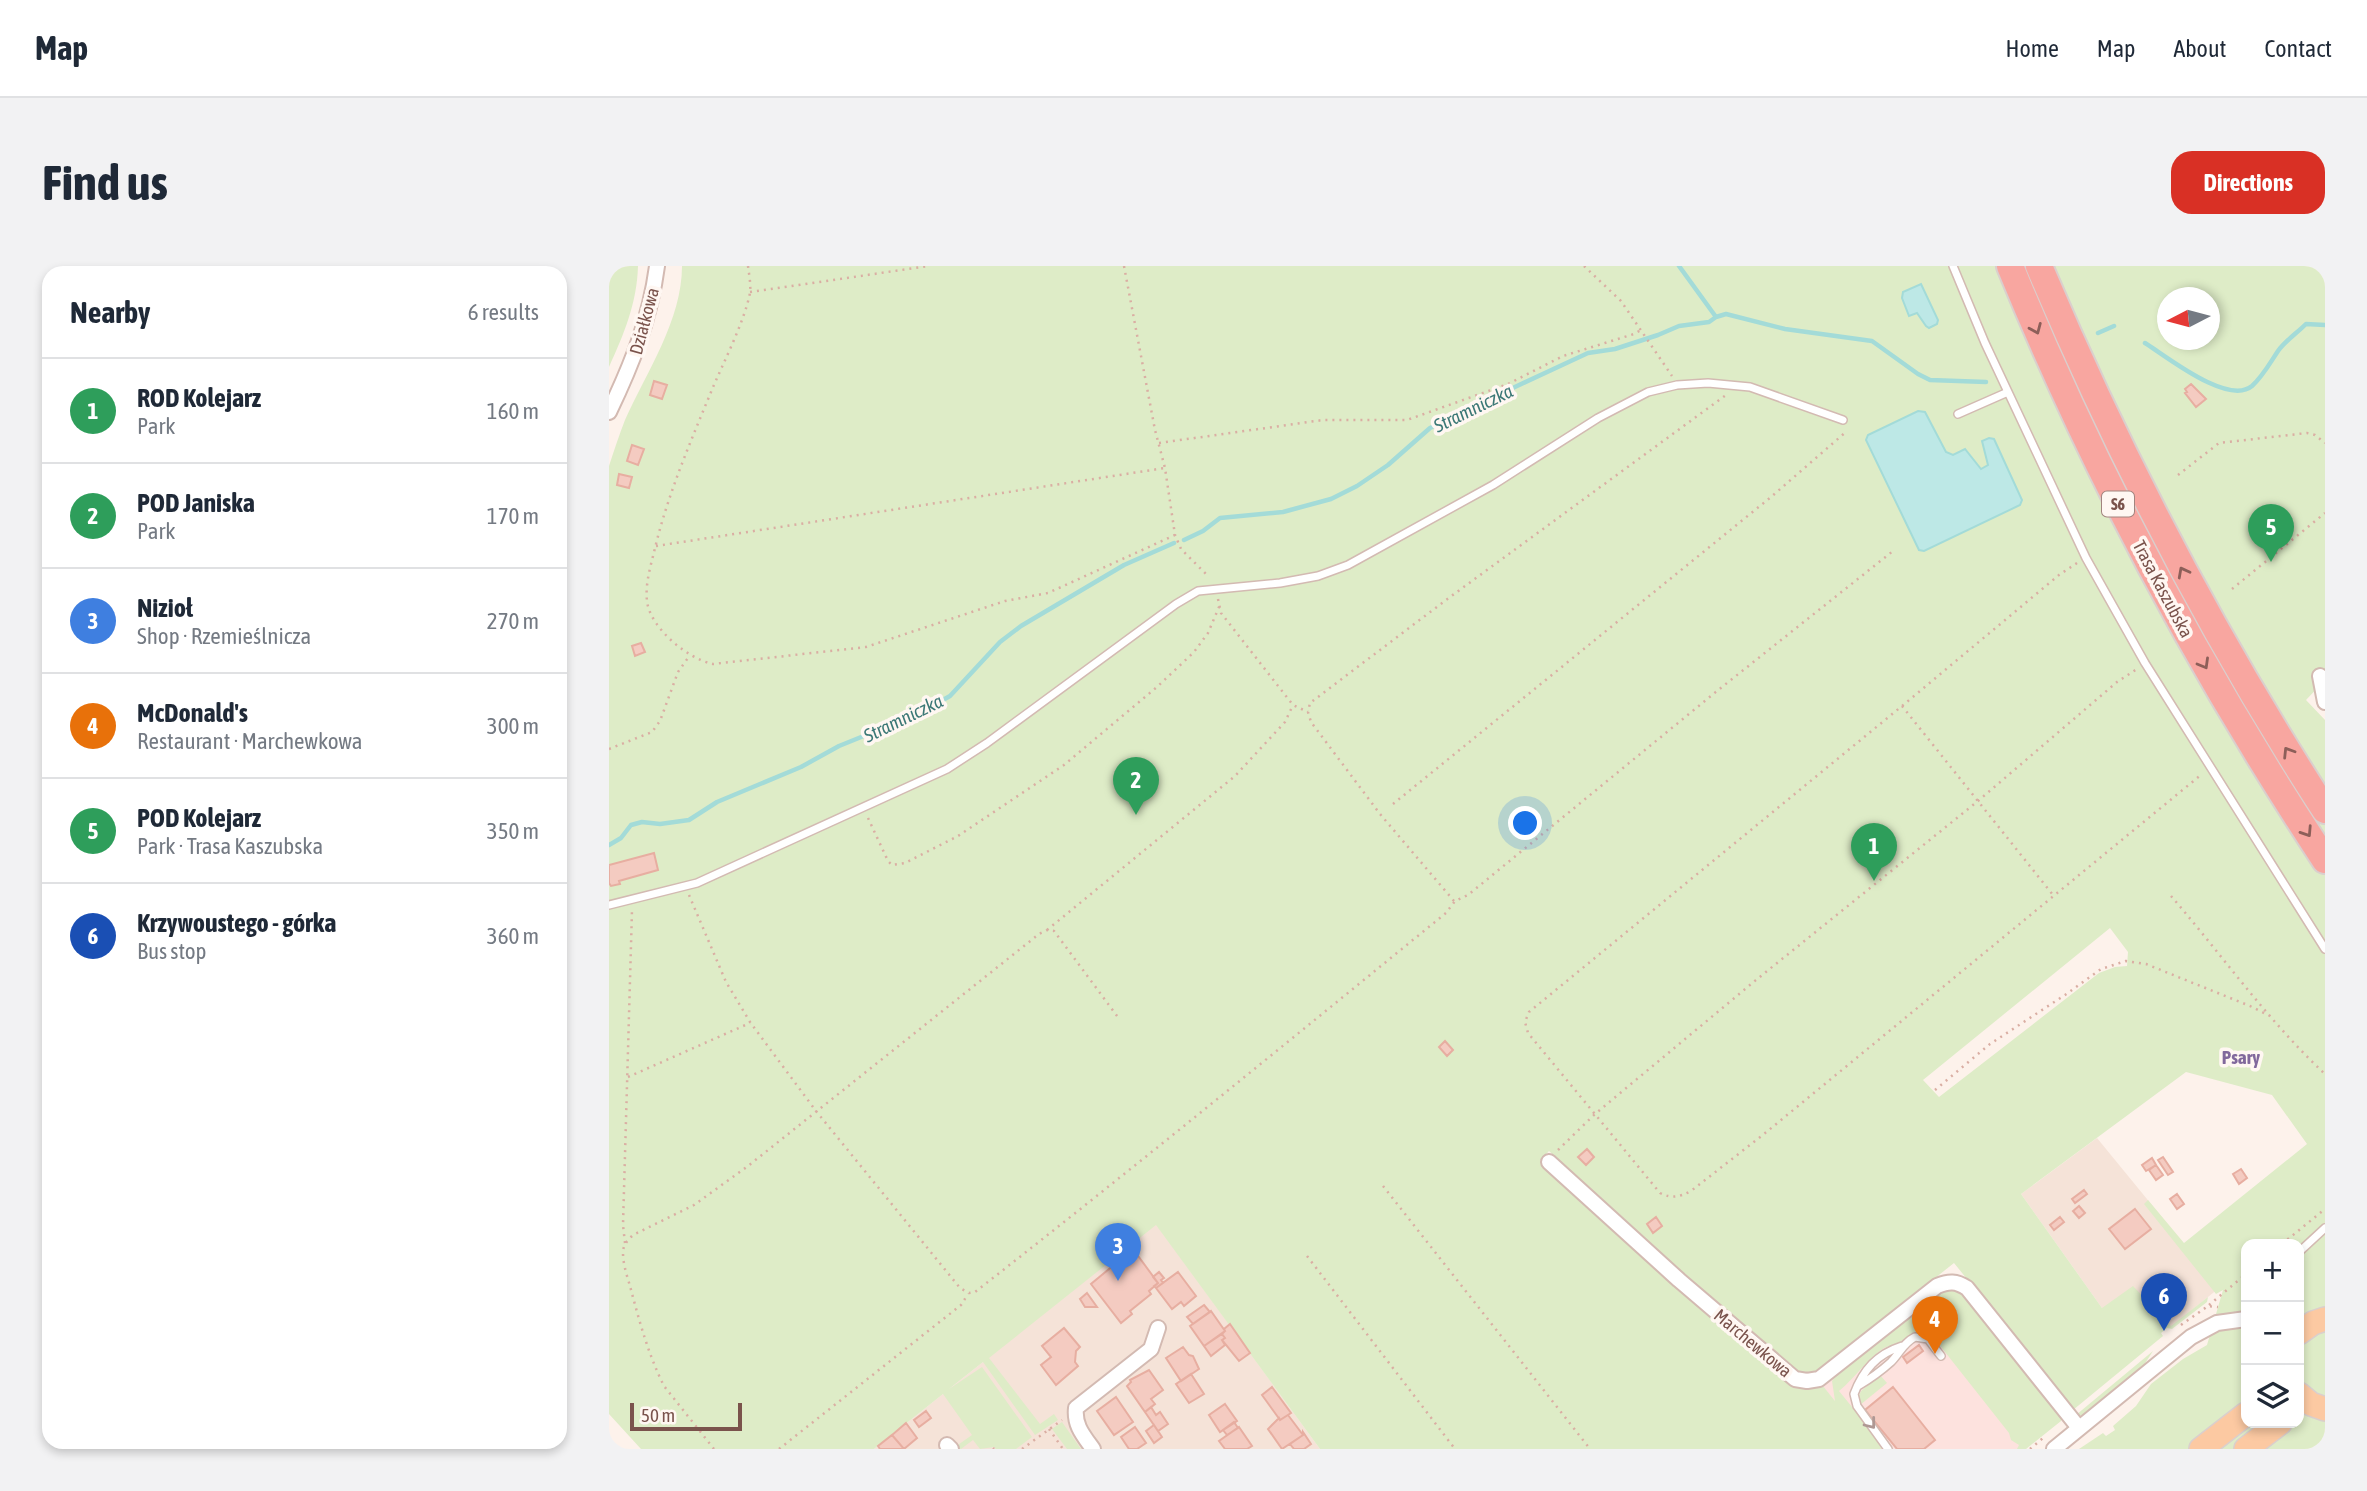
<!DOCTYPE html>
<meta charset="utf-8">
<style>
:root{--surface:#fff;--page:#f2f2f3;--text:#1f2937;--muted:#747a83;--line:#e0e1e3;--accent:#d93025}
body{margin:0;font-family:"Asap Condensed",sans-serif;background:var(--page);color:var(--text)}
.controls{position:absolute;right:21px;bottom:21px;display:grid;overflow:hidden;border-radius:14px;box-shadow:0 4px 10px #0003}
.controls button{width:63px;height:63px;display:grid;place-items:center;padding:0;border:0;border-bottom:2px solid var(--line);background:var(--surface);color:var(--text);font:35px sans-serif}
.compass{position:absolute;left:1548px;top:21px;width:63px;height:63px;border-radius:50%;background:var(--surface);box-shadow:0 4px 10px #0003;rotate:264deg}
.scale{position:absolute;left:21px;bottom:18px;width:112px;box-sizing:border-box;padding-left:7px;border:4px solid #7a534c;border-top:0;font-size:19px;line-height:24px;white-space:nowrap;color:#7a534c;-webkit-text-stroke:5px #fff7f2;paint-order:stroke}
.you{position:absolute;left:917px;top:558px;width:24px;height:24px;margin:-18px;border:5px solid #fff;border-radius:50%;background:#1a73e8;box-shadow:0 0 0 10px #1a73e833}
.badge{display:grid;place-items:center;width:46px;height:46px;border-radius:50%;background:var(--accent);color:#fff;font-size:23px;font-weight:700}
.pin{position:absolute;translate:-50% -58px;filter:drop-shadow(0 2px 4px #0008)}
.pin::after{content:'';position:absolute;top:37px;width:24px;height:21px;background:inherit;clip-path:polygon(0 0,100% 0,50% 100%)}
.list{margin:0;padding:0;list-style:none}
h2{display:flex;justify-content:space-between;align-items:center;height:91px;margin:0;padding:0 28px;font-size:30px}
h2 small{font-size:23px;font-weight:400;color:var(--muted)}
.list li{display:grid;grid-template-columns:46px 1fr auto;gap:21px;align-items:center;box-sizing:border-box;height:105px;padding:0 28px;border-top:2px solid var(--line)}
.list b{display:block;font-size:26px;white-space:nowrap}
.list p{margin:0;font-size:23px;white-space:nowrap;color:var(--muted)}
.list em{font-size:23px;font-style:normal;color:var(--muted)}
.icon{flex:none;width:38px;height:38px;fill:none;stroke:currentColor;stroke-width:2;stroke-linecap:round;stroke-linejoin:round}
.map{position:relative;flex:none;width:1716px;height:1183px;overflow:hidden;border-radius:21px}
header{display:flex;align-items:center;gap:42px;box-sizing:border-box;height:98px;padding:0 35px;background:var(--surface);border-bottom:2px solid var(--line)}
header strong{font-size:33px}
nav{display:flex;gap:38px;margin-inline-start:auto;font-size:24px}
.intro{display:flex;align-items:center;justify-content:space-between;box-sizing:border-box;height:168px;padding:0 42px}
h1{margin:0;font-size:49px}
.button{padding:18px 32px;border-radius:21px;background:var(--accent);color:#fff;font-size:24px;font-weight:700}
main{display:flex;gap:42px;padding:0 42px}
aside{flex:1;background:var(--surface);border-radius:21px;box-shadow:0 4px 10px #0003}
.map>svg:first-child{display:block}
</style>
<header>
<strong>Map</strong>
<nav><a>Home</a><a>Map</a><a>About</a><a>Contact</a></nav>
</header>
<div class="intro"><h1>Find us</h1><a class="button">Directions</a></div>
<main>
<aside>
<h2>Nearby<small>6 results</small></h2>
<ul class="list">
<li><span class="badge" style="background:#2e9e5b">1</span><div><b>ROD Kolejarz</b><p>Park</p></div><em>160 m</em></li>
<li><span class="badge" style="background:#2e9e5b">2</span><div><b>POD Janiska</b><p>Park</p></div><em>170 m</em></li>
<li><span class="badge" style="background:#3f7fe0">3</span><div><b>Nizioł</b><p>Shop · Rzemieślnicza</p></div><em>270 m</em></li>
<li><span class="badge" style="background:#e8710a">4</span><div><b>McDonald's</b><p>Restaurant · Marchewkowa</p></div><em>300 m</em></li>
<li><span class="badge" style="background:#2e9e5b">5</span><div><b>POD Kolejarz</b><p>Park · Trasa Kaszubska</p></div><em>350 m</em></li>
<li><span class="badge" style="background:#1a4fb4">6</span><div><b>Krzywoustego - górka</b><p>Bus stop</p></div><em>360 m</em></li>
</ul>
</aside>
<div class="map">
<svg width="1716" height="1183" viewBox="0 0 1716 1183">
<rect width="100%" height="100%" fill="#fdf2eb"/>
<!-- residential -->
<path fill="#f5e3d8" d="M 1488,872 L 1574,977 L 1615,1018 L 1562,1061 L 1493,1042 L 1412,928 Z
M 547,958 L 711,1183 L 265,1183 Z"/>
<!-- commercial -->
<path fill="#fde2de" d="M 1337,1022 L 1412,1183 L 1265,1183 L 1212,1118 Z"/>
<!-- green -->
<path fill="#deecc7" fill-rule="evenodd" d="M 0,0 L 29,0 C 28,37 15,68 0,101 Z
M 73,0 L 1716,0 L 1716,414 L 1697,434 L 1716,454 L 1716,1183 L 1470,1183 L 1494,1167 L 1497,1170 L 1506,1164 L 1504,1160 L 1527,1140 L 1542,1118 L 1574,1093 L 1598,1079 L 1614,1024 L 1607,1028 L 1535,938 L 1539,934 L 1575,977 L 1698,878 L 1663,829 L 1577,806 L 1412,928 L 1493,1042 L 1524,1020 L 1562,1060 L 1599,1031 L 1598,1036 L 1563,1063 L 1558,1062 L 1552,1067 L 1554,1070 L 1464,1144 L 1345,997 L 1204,1109 L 1189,1106 L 1077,1011 L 940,885 L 931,895 L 1005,964 L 1177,1112 L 1210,1115 L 1226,1135 L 1223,1115 L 1232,1103 L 1337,1022 L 1351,1022 L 1453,1150 L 1452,1155 L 1417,1183 L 1408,1183 L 1410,1179 L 1402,1174 L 1400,1167 L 1321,1067 C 1307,1060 1302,1069 1291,1076 C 1286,1079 1281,1079 1275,1082 C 1257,1094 1247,1111 1230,1125 L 1270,1174 L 1272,1183 L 711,1183 L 547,959 L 380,1092 L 431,1158 L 445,1148 L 449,1154 L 426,1169 L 374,1096 L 340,1123 L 373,1101 L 423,1171 L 407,1183 L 387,1183 L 385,1181 L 371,1183 L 364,1174 L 352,1183 L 346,1181 L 363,1169 L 334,1128 L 265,1183 L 32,1183 L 0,1148 L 0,200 C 5,185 10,169 16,154 C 38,105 73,54 73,0 ZM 1559,32 L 1601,32 L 1601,74 L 1559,74 ZM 1501,662 L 1519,686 L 1518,700 L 1506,701 L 1490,707 L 1330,831 L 1314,814 ZM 1637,978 L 1690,978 L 1690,1157 L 1637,1157 Z
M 1544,1085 L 1535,1099 L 1474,1150 L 1467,1149 Z
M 1271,1109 L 1278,1117 L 1251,1139 L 1249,1132 L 1252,1125 Z
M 453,1156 L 472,1183 L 458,1183 L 443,1163 Z"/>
<!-- water -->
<path fill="#bde8e6" stroke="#a3dbd8" stroke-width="2" d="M 1312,18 L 1329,54 L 1328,58 L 1320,62 L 1317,60 L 1308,47 L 1300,50 L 1293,32 L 1294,26 Z
M 1309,145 L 1316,146 L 1337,186 L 1344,189 L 1356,183 L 1372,203 L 1379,199 L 1373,175 L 1380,172 L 1385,173 L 1413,234 L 1411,239 L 1315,285 L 1310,284 L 1257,174 L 1259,169 Z"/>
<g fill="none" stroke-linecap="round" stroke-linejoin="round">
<!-- stream -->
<path stroke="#a3dbd8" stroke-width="4.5" d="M 1070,0 L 1107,51
M 1489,67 L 1505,60
M 1536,77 C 1557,90 1619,140 1643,120 C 1654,110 1661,97 1669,85 C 1676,75 1688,67 1697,58 L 1716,59
M 575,274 L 594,265 L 611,252 L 674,246 L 722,233 L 748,220 L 779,199 L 821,162 L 908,120 L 979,87 L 1006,83 L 1049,69 L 1070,60 L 1100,56 L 1107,51 L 1117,48 L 1176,63 L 1263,75 L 1309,108 L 1321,114 L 1377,116
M 0,579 L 12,572 L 22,559 L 33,556 L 51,558 L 80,554 L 108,536 L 192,501 L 230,480 L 309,448 L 341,430 L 391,376 L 412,360 L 515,299 L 565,277"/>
</g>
<!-- building -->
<path fill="#f4cbc1" stroke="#e7aea1" stroke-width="2" d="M 45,115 L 58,119 L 53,133 L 41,129 Z
M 1582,118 L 1597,133 L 1587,141 L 1576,127 L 1578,126 L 1576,123 Z
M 23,179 L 35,183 L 29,199 L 18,195 Z
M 10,208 L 23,211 L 20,222 L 8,219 Z
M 32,377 L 36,386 L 26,390 L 23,380 Z
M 45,587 L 49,604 L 10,615 L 11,618 L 2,620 L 0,617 L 0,599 Z
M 836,775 L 844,784 L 838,790 L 830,781 Z
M 978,883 L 985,891 L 977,899 L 969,891 Z
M 1554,891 L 1564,906 L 1559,909 L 1549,894 Z
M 1543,892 L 1547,899 L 1537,905 L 1533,899 Z
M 1547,899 L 1554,909 L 1547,914 L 1540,904 Z
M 1632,903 L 1638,912 L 1630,918 L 1624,908 Z
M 1475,924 L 1478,928 L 1466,937 L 1463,933 Z
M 1568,928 L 1575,938 L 1568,943 L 1561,933 Z
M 1470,940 L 1476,947 L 1470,952 L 1464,945 Z
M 1526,943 L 1542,963 L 1516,983 L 1500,963 Z
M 1047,951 L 1053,960 L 1044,967 L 1038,958 Z
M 1451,951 L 1455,956 L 1445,964 L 1441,959 Z
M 524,983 L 549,1017 L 540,1025 L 542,1028 L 521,1045 L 523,1048 L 512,1057 L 482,1018 Z
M 550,1006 L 555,1012 L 552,1014 L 554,1017 L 547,1022 L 545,1020 L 549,1017 L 544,1011 Z
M 569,1006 L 587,1030 L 575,1040 L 572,1036 L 563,1043 L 547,1022 Z
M 478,1027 L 488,1041 L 476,1041 L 471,1033 Z
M 595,1039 L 601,1046 L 584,1058 L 578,1051 Z
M 602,1045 L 616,1065 L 595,1080 L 581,1060 Z
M 621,1058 L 641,1087 L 630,1095 L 613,1074 L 616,1072 L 613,1068 L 616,1065 L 615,1063 Z
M 455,1062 L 471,1081 L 467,1085 L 466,1096 L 469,1100 L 447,1119 L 432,1099 L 442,1091 L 433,1080 Z
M 613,1068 L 616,1072 L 613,1074 L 616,1079 L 602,1090 L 595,1080 Z
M 1310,1079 L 1314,1085 L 1298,1097 L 1294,1091 Z
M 574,1081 L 580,1089 L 584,1090 L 590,1103 L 572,1115 L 557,1092 Z
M 540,1104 L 554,1124 L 542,1133 L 546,1138 L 536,1146 L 518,1120 L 522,1116 L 521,1114 Z
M 582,1108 L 595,1128 L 580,1137 L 567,1118 Z
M 663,1121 L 682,1147 L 671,1154 L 653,1129 Z
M 1284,1121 L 1326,1174 L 1315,1183 L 1288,1183 L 1256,1144 Z
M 507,1131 L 524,1156 L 505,1169 L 488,1145 Z
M 616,1138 L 628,1155 L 611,1166 L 600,1149 Z
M 542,1141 L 547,1149 L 551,1146 L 559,1158 L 549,1165 L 536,1146 Z
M 317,1145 L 322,1152 L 310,1161 L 305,1154 Z
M 679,1149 L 694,1169 L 673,1183 L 659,1163 L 670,1152 L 671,1154 Z
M 625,1156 L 629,1162 L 618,1169 L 614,1164 Z
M 297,1157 L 308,1172 L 295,1183 L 283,1169 Z
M 545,1159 L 553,1171 L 545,1177 L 537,1165 Z
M 526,1161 L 537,1177 L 528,1183 L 520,1183 L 512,1171 Z
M 630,1161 L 643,1180 L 638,1183 L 616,1183 L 610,1175 Z
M 694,1166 L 702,1178 L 695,1183 L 685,1183 L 681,1178 L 694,1169 Z
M 283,1169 L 295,1183 L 271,1183 L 269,1180 Z"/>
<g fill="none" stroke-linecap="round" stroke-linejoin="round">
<defs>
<path id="lane" d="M 1344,0 L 1376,77 L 1477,292 L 1536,397 L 1716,683
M 1349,148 L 1399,126
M 0,639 L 88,617 L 338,503 L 378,477 L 567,338 L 589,325 L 671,317 L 709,310 L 739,299 L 884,219 L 989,152 L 1039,126 L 1068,119 L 1099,117 L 1141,121 L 1234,154
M 1690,986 L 1716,962
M 1249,1120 C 1261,1113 1272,1105 1282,1096 C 1291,1087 1294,1077 1306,1071 L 1319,1073 L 1332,1090
M 1279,1183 L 1248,1140 L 1245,1128 C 1254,1104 1268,1088 1293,1080"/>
<path id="street" d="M 0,146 C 23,98 41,53 48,0
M 1711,410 L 1716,436
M 940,896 L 1070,1014 L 1186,1113 L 1198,1115 L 1210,1113 L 1328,1020 C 1340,1015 1347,1015 1358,1022 L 1470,1162
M 338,1179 L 342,1183
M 484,1183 C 474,1169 465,1159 467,1142 L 542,1083 L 549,1062
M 1445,1183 L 1582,1071 L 1608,1057 L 1637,1053"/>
<path id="primary" d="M 1690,1067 L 1704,1057 L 1716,1053
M 1690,1128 L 1702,1138 L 1716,1143
M 1592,1183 L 1637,1148
M 1637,1183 L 1671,1157"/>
<path id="highway" d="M 1401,0 C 1486,208 1592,406 1716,594
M 1430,0 C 1510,190 1604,371 1716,544"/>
</defs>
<!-- lane casing -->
<use href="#lane" stroke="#d3bab2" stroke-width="10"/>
<!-- street casing -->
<use href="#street" stroke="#d3bab2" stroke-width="18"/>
<!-- primary casing -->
<use href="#primary" stroke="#dacfcd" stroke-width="26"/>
<!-- highway casing -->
<use href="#highway" stroke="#dacfcd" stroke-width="30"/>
<!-- path -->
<path stroke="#daaea3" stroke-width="2.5" stroke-dasharray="2 5" stroke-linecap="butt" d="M 139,0 C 140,8 142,18 141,27 C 135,57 114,97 102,126 C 81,177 59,228 46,282 C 42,299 36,317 38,335 C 41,362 79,393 104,398 L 257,381 L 396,335 L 439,327 L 566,269
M 515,0 L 546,164 L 556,202 L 566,269 L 572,283 L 597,308 L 598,312
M 975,0 L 1012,35 L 1063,110
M 141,26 L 320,0
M 550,177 L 714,154 L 798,154 L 899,118 L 954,90 L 1025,68 L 1032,64
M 1569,209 L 1610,177 L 1698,167 L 1706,169 L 1716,177
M 47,280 L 556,202
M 1468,297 L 1450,309 L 1293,440 L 920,746 L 916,756 L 919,767 L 1051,927 C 1063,933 1070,931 1082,925 L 1155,868 L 1593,508
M 1623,323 L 1716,247
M 609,333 L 612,347 L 684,439 L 699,446
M 1293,440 L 1444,629
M 0,483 L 43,466 L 51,455 L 69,406 L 81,389
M 784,538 L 1162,231 L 1238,165
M 259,552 L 279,595 L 283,599 L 296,597 L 349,570 L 455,499 L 548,421 L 585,386 L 599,367 L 610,341
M 80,629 L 117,716 L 141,756 L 207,845 L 351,1022 L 360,1027 L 366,1026 C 525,902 681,774 837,647 L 846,635 L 859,629 L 1108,425 L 1284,285
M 1562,630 C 1613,689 1659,755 1716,808
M 845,635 L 771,548 L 702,456 L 699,446 L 701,437 L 837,334 L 1117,129
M 438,664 L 626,510 L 676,456 L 684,439
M 19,811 L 141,757
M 1326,824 L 1381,778 L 1456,729 L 1492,703 L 1517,695 L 1537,698 L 1641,740 L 1661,750
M 949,884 L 986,848 L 1147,714 L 1369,535 L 1508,416 L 1528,403
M 774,920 L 981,1183
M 16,977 L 14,959 L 23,644
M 1673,978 L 1716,943
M 698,990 L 846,1183
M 1600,1039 L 1637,1008
M 1572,1059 L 1599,1040 L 1609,1041
M 440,1163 L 454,1183
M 384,1182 L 385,1183
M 105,1183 L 55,1120 C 39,1088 30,1054 21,1020 C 18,1010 14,998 14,987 C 14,979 18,975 24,969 L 85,939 L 139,900 L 430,668 L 438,664 L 445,665 L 511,754
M 170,1183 L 352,1039 L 359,1028
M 413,1183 L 453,1154
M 1421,1183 L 1434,1172"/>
<!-- lane -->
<use href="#lane" stroke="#fff" stroke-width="7"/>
<!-- street -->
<use href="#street" stroke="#fff" stroke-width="14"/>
<!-- primary -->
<use href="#primary" stroke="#fcc9a2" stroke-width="23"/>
<!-- highway -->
<use href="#highway" stroke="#f8a6a0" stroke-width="26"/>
</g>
<!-- one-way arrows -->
<defs><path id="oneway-chevron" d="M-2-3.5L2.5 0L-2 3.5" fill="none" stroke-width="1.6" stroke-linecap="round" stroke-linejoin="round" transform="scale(1.75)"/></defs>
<g stroke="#8d5f59">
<use href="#oneway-chevron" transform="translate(1427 63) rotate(67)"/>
<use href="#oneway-chevron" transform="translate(1574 306) rotate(-118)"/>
<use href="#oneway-chevron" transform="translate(1595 398) rotate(60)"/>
<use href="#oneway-chevron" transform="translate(1679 486) rotate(-122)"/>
<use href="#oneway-chevron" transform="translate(1698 566) rotate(57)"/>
</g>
<use stroke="#af9894" href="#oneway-chevron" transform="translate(1262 1158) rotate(52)"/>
<g text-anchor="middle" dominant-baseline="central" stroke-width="7" stroke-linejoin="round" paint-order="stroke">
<!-- shield labels -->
<rect fill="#fff7f2" stroke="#a2847e" stroke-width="2" x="1493" y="225.5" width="32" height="25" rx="5"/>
<g font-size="16" font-weight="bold" fill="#7a534c">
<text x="1509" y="238">S6</text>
</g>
<!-- street labels -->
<g font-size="18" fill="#7a534c" stroke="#fff7f2">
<text transform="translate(35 55) rotate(-75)">Działkowa</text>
<text transform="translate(1554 323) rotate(62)">Trasa Kaszubska</text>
<text transform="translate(1144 1077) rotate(40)">Marchewkowa</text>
</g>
<!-- water labels -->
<g font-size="19" font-style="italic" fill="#3b7876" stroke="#fff7f2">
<text transform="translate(864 142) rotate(-26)">Stramniczka</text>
<text transform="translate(294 452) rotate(-26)">Stramniczka</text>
</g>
<!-- neighbourhood labels -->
<g font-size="19" font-weight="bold" fill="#81689c" stroke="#fff7f2">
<text x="1632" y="791">Psary</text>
</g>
</g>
</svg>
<div class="controls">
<button>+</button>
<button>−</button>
<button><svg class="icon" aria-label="layers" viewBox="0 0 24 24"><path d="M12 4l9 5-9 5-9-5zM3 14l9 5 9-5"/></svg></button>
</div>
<svg class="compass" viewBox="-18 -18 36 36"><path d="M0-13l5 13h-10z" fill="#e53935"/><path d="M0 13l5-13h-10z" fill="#747a83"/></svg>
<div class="scale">50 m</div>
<div class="you"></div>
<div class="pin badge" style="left:1265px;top:615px;background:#2e9e5b">1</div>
<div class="pin badge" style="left:527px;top:549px;background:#2e9e5b">2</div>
<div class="pin badge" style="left:509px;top:1015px;background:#3f7fe0">3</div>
<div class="pin badge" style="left:1326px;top:1088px;background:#e8710a">4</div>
<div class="pin badge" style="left:1662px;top:296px;background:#2e9e5b">5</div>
<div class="pin badge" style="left:1555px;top:1065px;background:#1a4fb4">6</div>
</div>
</main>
